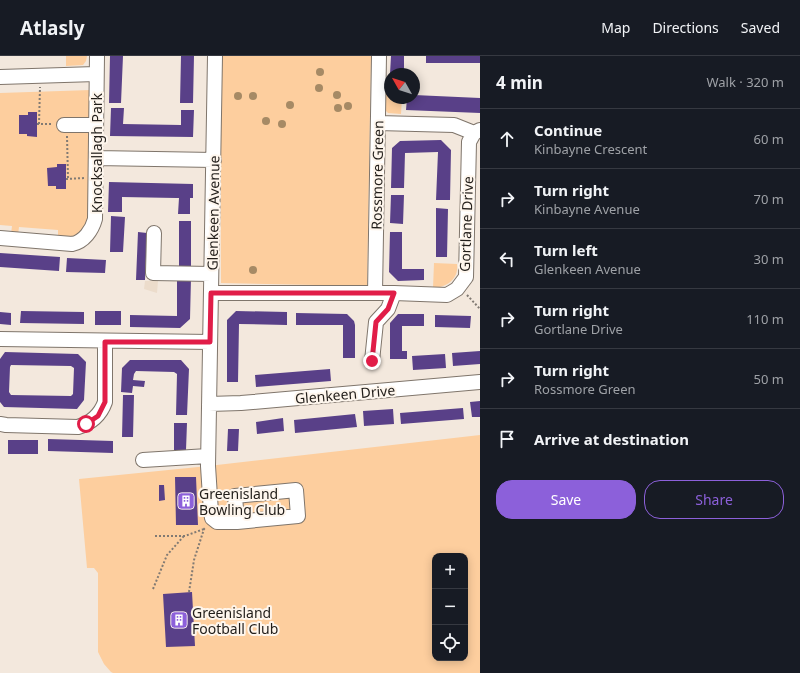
<!DOCTYPE html>
<meta charset="utf-8">
<style>
:root{--surface:#171b24;--page:#20242c;--text:#f1f3f6;--muted:#9ea1a6;--line:#363941;--accent:#8c60da}
body{margin:0;font-family:"Noto Sans",sans-serif;background:var(--page);color:var(--text)}
.controls{position:absolute;right:12px;bottom:12px;display:grid;overflow:hidden;border-radius:8px;box-shadow:0 2px 10px #0003}
.controls button{width:36px;height:36px;display:grid;place-items:center;padding:0;border:0;border-bottom:1px solid var(--line);background:var(--surface);color:var(--text);font:20px sans-serif}
.compass{position:absolute;left:384px;top:12px;width:36px;height:36px;border-radius:50%;background:var(--surface);box-shadow:0 2px 10px #0003;rotate:309deg}
.stop{position:absolute;width:12px;height:12px;margin:-9px;border:3px solid #e11d48;border-radius:50%;background:#fff}
.stop.end{background:#e11d48;border-color:#fff;box-shadow:0 1px 4px #0008}
.list{margin:0;padding:0;list-style:none}
h2{display:flex;justify-content:space-between;align-items:center;height:52px;margin:0;padding:0 16px;font-size:17px}
h2 small{font-size:13px;font-weight:400;color:var(--muted)}
.list li{display:grid;grid-template-columns:26px 1fr auto;gap:12px;align-items:center;box-sizing:border-box;height:60px;padding:0 16px;border-top:1px solid var(--line)}
.list b{display:block;font-size:15px;white-space:nowrap}
.list p{margin:0;font-size:13px;white-space:nowrap;color:var(--muted)}
.list em{font-size:13px;font-style:normal;color:var(--muted)}
.actions{display:flex;gap:8px;padding:12px 16px}
.actions a{flex:1;padding:9px 0;border:1px solid var(--accent);border-radius:16px;text-align:center;font-size:14px;color:var(--accent)}
.actions .main{background:var(--accent);color:#fff}
.icon{flex:none;width:22px;height:22px;fill:none;stroke:currentColor;stroke-width:2;stroke-linecap:round;stroke-linejoin:round}
.map{position:relative;flex:none;width:480px;height:617px;overflow:hidden}
header{display:flex;align-items:center;gap:24px;box-sizing:border-box;height:56px;padding:0 20px;background:var(--surface);border-bottom:1px solid var(--line)}
header strong{font-size:19px}
nav{display:flex;gap:22px;margin-inline-start:auto;font-size:14px}
main{display:flex}
aside{flex:1;background:var(--surface)}
.map>svg:first-child{display:block}
</style>
<header>
<strong>Atlasly</strong>
<nav><a>Map</a><a>Directions</a><a>Saved</a></nav>
</header>
<main>
<div class="map">
<svg width="480" height="617" viewBox="0 0 480 617">
<rect width="100%" height="100%" fill="#f3e8dd"/>
<!-- built -->
<path fill="#ecdccb" d="M 145,225 L 158,225 L 157,237 L 144,233 Z"/>
<!-- green -->
<path fill="#fdce9e" fill-rule="evenodd" d="M 66,0 L 87,0 L 86,5 L 83,9 L 66,10 Z
M 220,0 L 371,0 L 367,230 L 221,227 Z
M 91,34 L 89,156 C 89,160 88,166 87,169 C 81,180 68,182 58,182 L 58,174 L 19,171 L 18,179 L 11,178 L 12,170 L 0,169 L 0,37 Z
M 385,37 L 390,37 L 390,42 L 402,42 L 401,58 L 388,57 L 384,53 Z
M 434,207 L 457,208 C 459,223 447,231 433,232 Z
M 480,379 L 480,617 L 113,617 L 111,616 L 104,608 L 98,596 L 98,517 L 94,512 L 87,512 L 79,423 L 208,410 ZM 435,500 L 465,500 L 465,602 L 435,602 Z"/>
<!-- building -->
<path fill="#594088" fill-rule="evenodd" d="M 110,0 L 123,0 L 121,47 L 109,47 Z
M 181,0 L 194,0 L 193,47 L 180,47 Z
M 391,0 L 404,0 L 404,18 L 390,18 Z
M 426,0 L 480,0 L 480,7 L 426,7 Z
M 414,39 L 480,42 L 480,57 L 406,54 L 407,42 L 414,42 Z
M 111,52 L 124,52 L 123,68 L 181,69 L 181,54 L 194,54 L 193,81 L 110,80 Z
M 28,56 L 37,56 L 37,81 L 27,80 L 27,78 L 19,78 L 19,59 L 28,59 Z
M 441,84 L 451,94 L 450,144 L 436,144 L 438,96 L 405,97 L 404,132 L 391,132 L 392,92 L 400,85 Z
M 57,108 L 66,108 L 66,133 L 56,133 L 56,130 L 48,130 L 47,112 L 57,111 Z
M 109,126 L 193,128 L 193,142 L 190,142 L 190,158 L 178,158 L 179,142 L 176,142 L 122,141 L 122,156 L 108,156 Z
M 391,139 L 404,139 L 403,168 L 390,167 Z
M 436,152 L 448,153 L 447,201 L 436,201 Z
M 111,160 L 125,161 L 123,196 L 110,196 Z
M 179,165 L 191,165 L 191,214 L 179,214 Z
M 138,176 L 147,177 L 145,224 L 136,224 Z
M 390,176 L 402,176 L 402,213 L 424,213 L 424,224 L 398,225 L 389,216 Z
M 0,197 L 60,201 L 59,215 L 0,211 Z
M 67,202 L 106,204 L 105,217 L 66,216 Z
M 177,222 L 191,222 L 190,263 L 180,272 L 130,271 L 130,259 L 177,260 Z
M 21,255 L 84,256 L 84,268 L 20,267 Z
M 95,255 L 121,255 L 121,269 L 95,269 Z
M 236,255 L 287,256 L 287,269 L 239,268 L 238,326 L 227,326 L 227,264 Z
M 0,256 L 11,257 L 11,269 L 0,268 Z
M 296,257 L 347,258 L 354,265 L 355,269 L 355,302 L 343,302 L 343,269 L 296,269 Z
M 398,258 L 424,258 L 424,270 L 402,270 L 402,295 L 407,295 L 407,303 L 390,303 L 390,267 Z
M 435,259 L 471,260 L 470,272 L 435,271 Z
M 480,295 L 480,308 L 453,310 L 452,297 Z
M 5,296 L 78,298 L 86,306 L 84,344 L 77,353 L 4,351 L 0,346 L 0,303 ZM 11,309 L 71,310 L 74,312 L 73,338 L 71,340 L 11,339 L 9,336 L 10,311 Z
M 445,298 L 446,312 L 413,314 L 412,300 Z
M 130,304 L 181,304 L 189,313 L 187,359 L 176,359 L 177,318 L 174,316 L 136,315 L 134,318 L 133,324 L 145,325 L 144,331 L 133,330 L 132,337 L 121,336 L 122,312 Z
M 330,313 L 331,325 L 256,331 L 255,319 Z
M 123,339 L 134,339 L 133,381 L 122,381 Z
M 480,345 L 480,361 L 472,361 L 470,346 Z
M 463,352 L 464,363 L 401,368 L 400,357 Z
M 393,353 L 394,368 L 364,370 L 363,355 Z
M 355,358 L 357,371 L 295,377 L 294,364 Z
M 283,362 L 284,375 L 257,378 L 256,366 Z
M 174,367 L 187,367 L 186,394 L 174,394 Z
M 228,373 L 239,373 L 238,395 L 227,395 Z
M 48,383 L 113,385 L 113,397 L 48,395 Z
M 8,384 L 38,384 L 38,398 L 8,398 Z
M 175,421 L 196,421 L 198,469 L 176,469 Z
M 159,429 L 164,429 L 165,444 L 159,445 Z
M 192,536 L 195,590 L 166,591 L 163,538 Z"/>
<g fill="none" stroke-linecap="round" stroke-linejoin="round">
<defs>
<path id="minor" d="M 215,0 L 208,410 L 211,456 L 212,462 L 217,466 L 237,466 L 298,460 L 296,434 L 235,440 L 237,466
M 0,21 L 96,18
M 378,67 L 454,69 L 474,77
M 64,69 L 96,69
M 96,102 L 214,104
M 154,177 L 153,217 L 211,218
M 0,182 L 72,188 C 84,186 92,174 95,163 L 97,0
M 211,237 L 394,237 L 447,239 L 457,233 L 466,221 L 469,86 L 474,77 L 480,74
M 375,237 L 379,0
M 0,283 L 210,286
M 372,305 L 376,266 L 388,253 L 394,237
M 209,348 L 241,347 L 480,326
M 0,368 L 6,369 L 78,371 C 91,367 100,360 105,346 L 105,286
M 143,404 L 208,400"/>
</defs>
<!-- minor casing -->
<use href="#minor" stroke="#7f756b" stroke-width="16"/>
<!-- path -->
<path stroke="#817a73" stroke-width="2" stroke-dasharray="2 2" stroke-linecap="butt" d="M 37,68 L 53,68
M 39,68 L 40,31
M 67,80 L 68,123
M 66,123 L 85,122
M 467,239 L 480,253
M 155,480 L 185,480 L 204,473
M 153,533 L 167,499 L 184,480
M 189,536 L 194,504 L 204,473 L 206,471"/>
<!-- minor -->
<use href="#minor" stroke="#fff" stroke-width="14"/>
</g>
<!-- trees -->
<g fill="#a68a65">
<circle cx="320" cy="16" r="4"/>
<circle cx="319" cy="32" r="4"/>
<circle cx="337" cy="39" r="4"/>
<circle cx="238" cy="40" r="4"/>
<circle cx="253" cy="40" r="4"/>
<circle cx="290" cy="49" r="4"/>
<circle cx="348" cy="50" r="4"/>
<circle cx="338" cy="52" r="4"/>
<circle cx="266" cy="65" r="4"/>
<circle cx="282" cy="68" r="4"/>
<circle cx="253" cy="214" r="4"/>
</g>
<g fill="none" stroke-linecap="round" stroke-linejoin="round">
<!-- route -->
<path stroke="#e11d48" stroke-width="5" d="M 86,368 L 98,360 L 105,346 L 105,286 L 210,286 L 211,237 L 394,237 L 388,253 L 376,266 L 372,305"/>
</g>
<!-- icons -->
<defs>
<symbol id="building-square" viewBox="-11 -11 22 22"><rect x="-9" y="-9" width="18" height="18" rx="4" fill="#8c60da" stroke="#fef6ed"/><path d="M-4-6H4V6H1V3H-1V6H-4ZM-2.5-4.3h1.7v1.8h-1.7ZM.8-4.3h1.7v1.8H.8ZM-2.5-1h1.7V.8h-1.7ZM.8-1h1.7V.8H.8Z" fill="#fff"/></symbol>
</defs>
<g fill-rule="evenodd">
<use href="#building-square" x="176" y="435" width="20" height="20"/>
<use href="#building-square" x="169" y="554" width="20" height="20"/>
</g>
<g text-anchor="middle" dominant-baseline="central" stroke-width="4" stroke-linejoin="round" paint-order="stroke">
<!-- street labels -->
<g font-size="14" fill="#221e1a" stroke="#fef6ed">
<text transform="translate(96 97) rotate(-90)">Knocksallagh Park</text>
<text transform="translate(377 119) rotate(-89)">Rossmore Green</text>
<text transform="translate(213 157) rotate(-89)">Glenkeen Avenue</text>
<text transform="translate(466 168) rotate(-88)">Gortlane Drive</text>
<text transform="translate(345 338) rotate(-5)">Glenkeen Drive</text>
</g>
<!-- poi labels -->
<g font-size="14" fill="#221e1a" stroke="#fef6ed" text-anchor="start">
<text x="199" y="437">Greenisland<tspan x="199" dy="16">Bowling Club</tspan></text>
<text x="192" y="556">Greenisland<tspan x="192" dy="16">Football Club</tspan></text>
</g>
</g>
</svg>
<div class="controls">
<button>+</button>
<button>−</button>
<button><svg class="icon" aria-label="locate" viewBox="0 0 24 24"><circle cx="12" cy="12" r="6"/><path d="M12 2v4M12 18v4M2 12h4M18 12h4"/></svg></button>
</div>
<svg class="compass" viewBox="-18 -18 36 36"><path d="M0-13l5 13h-10z" fill="#e53935"/><path d="M0 13l5-13h-10z" fill="#9ea1a6"/></svg>
<div class="stop" style="left:86px;top:368px"></div>
<div class="stop end" style="left:372px;top:305px"></div>
</div>
<aside>
<h2>4 min<small>Walk · 320 m</small></h2>
<ul class="list">
<li><svg class="icon" aria-label="ahead" viewBox="0 0 24 24"><path d="M12 20V5M6 11l6-6 6 6"/></svg><div><b>Continue</b><p>Kinbayne Crescent</p></div><em>60 m</em></li>
<li><svg class="icon" aria-label="right" viewBox="0 0 24 24"><path d="M7 20v-9h11M14 6l5 5-5 5"/></svg><div><b>Turn right</b><p>Kinbayne Avenue</p></div><em>70 m</em></li>
<li><svg class="icon" aria-label="left" viewBox="0 0 24 24"><path d="M17 20v-9H6M10 6l-5 5 5 5"/></svg><div><b>Turn left</b><p>Glenkeen Avenue</p></div><em>30 m</em></li>
<li><svg class="icon" aria-label="right" viewBox="0 0 24 24"><path d="M7 20v-9h11M14 6l5 5-5 5"/></svg><div><b>Turn right</b><p>Gortlane Drive</p></div><em>110 m</em></li>
<li><svg class="icon" aria-label="right" viewBox="0 0 24 24"><path d="M7 20v-9h11M14 6l5 5-5 5"/></svg><div><b>Turn right</b><p>Rossmore Green</p></div><em>50 m</em></li>
<li><svg class="icon" aria-label="arrive" viewBox="0 0 24 24"><path d="M6 21V4h12l-3 4 3 4H6"/></svg><div><b>Arrive at destination</b></div></li>
</ul>
<div class="actions"><a class="main">Save</a><a>Share</a></div>
</aside>
</main>
